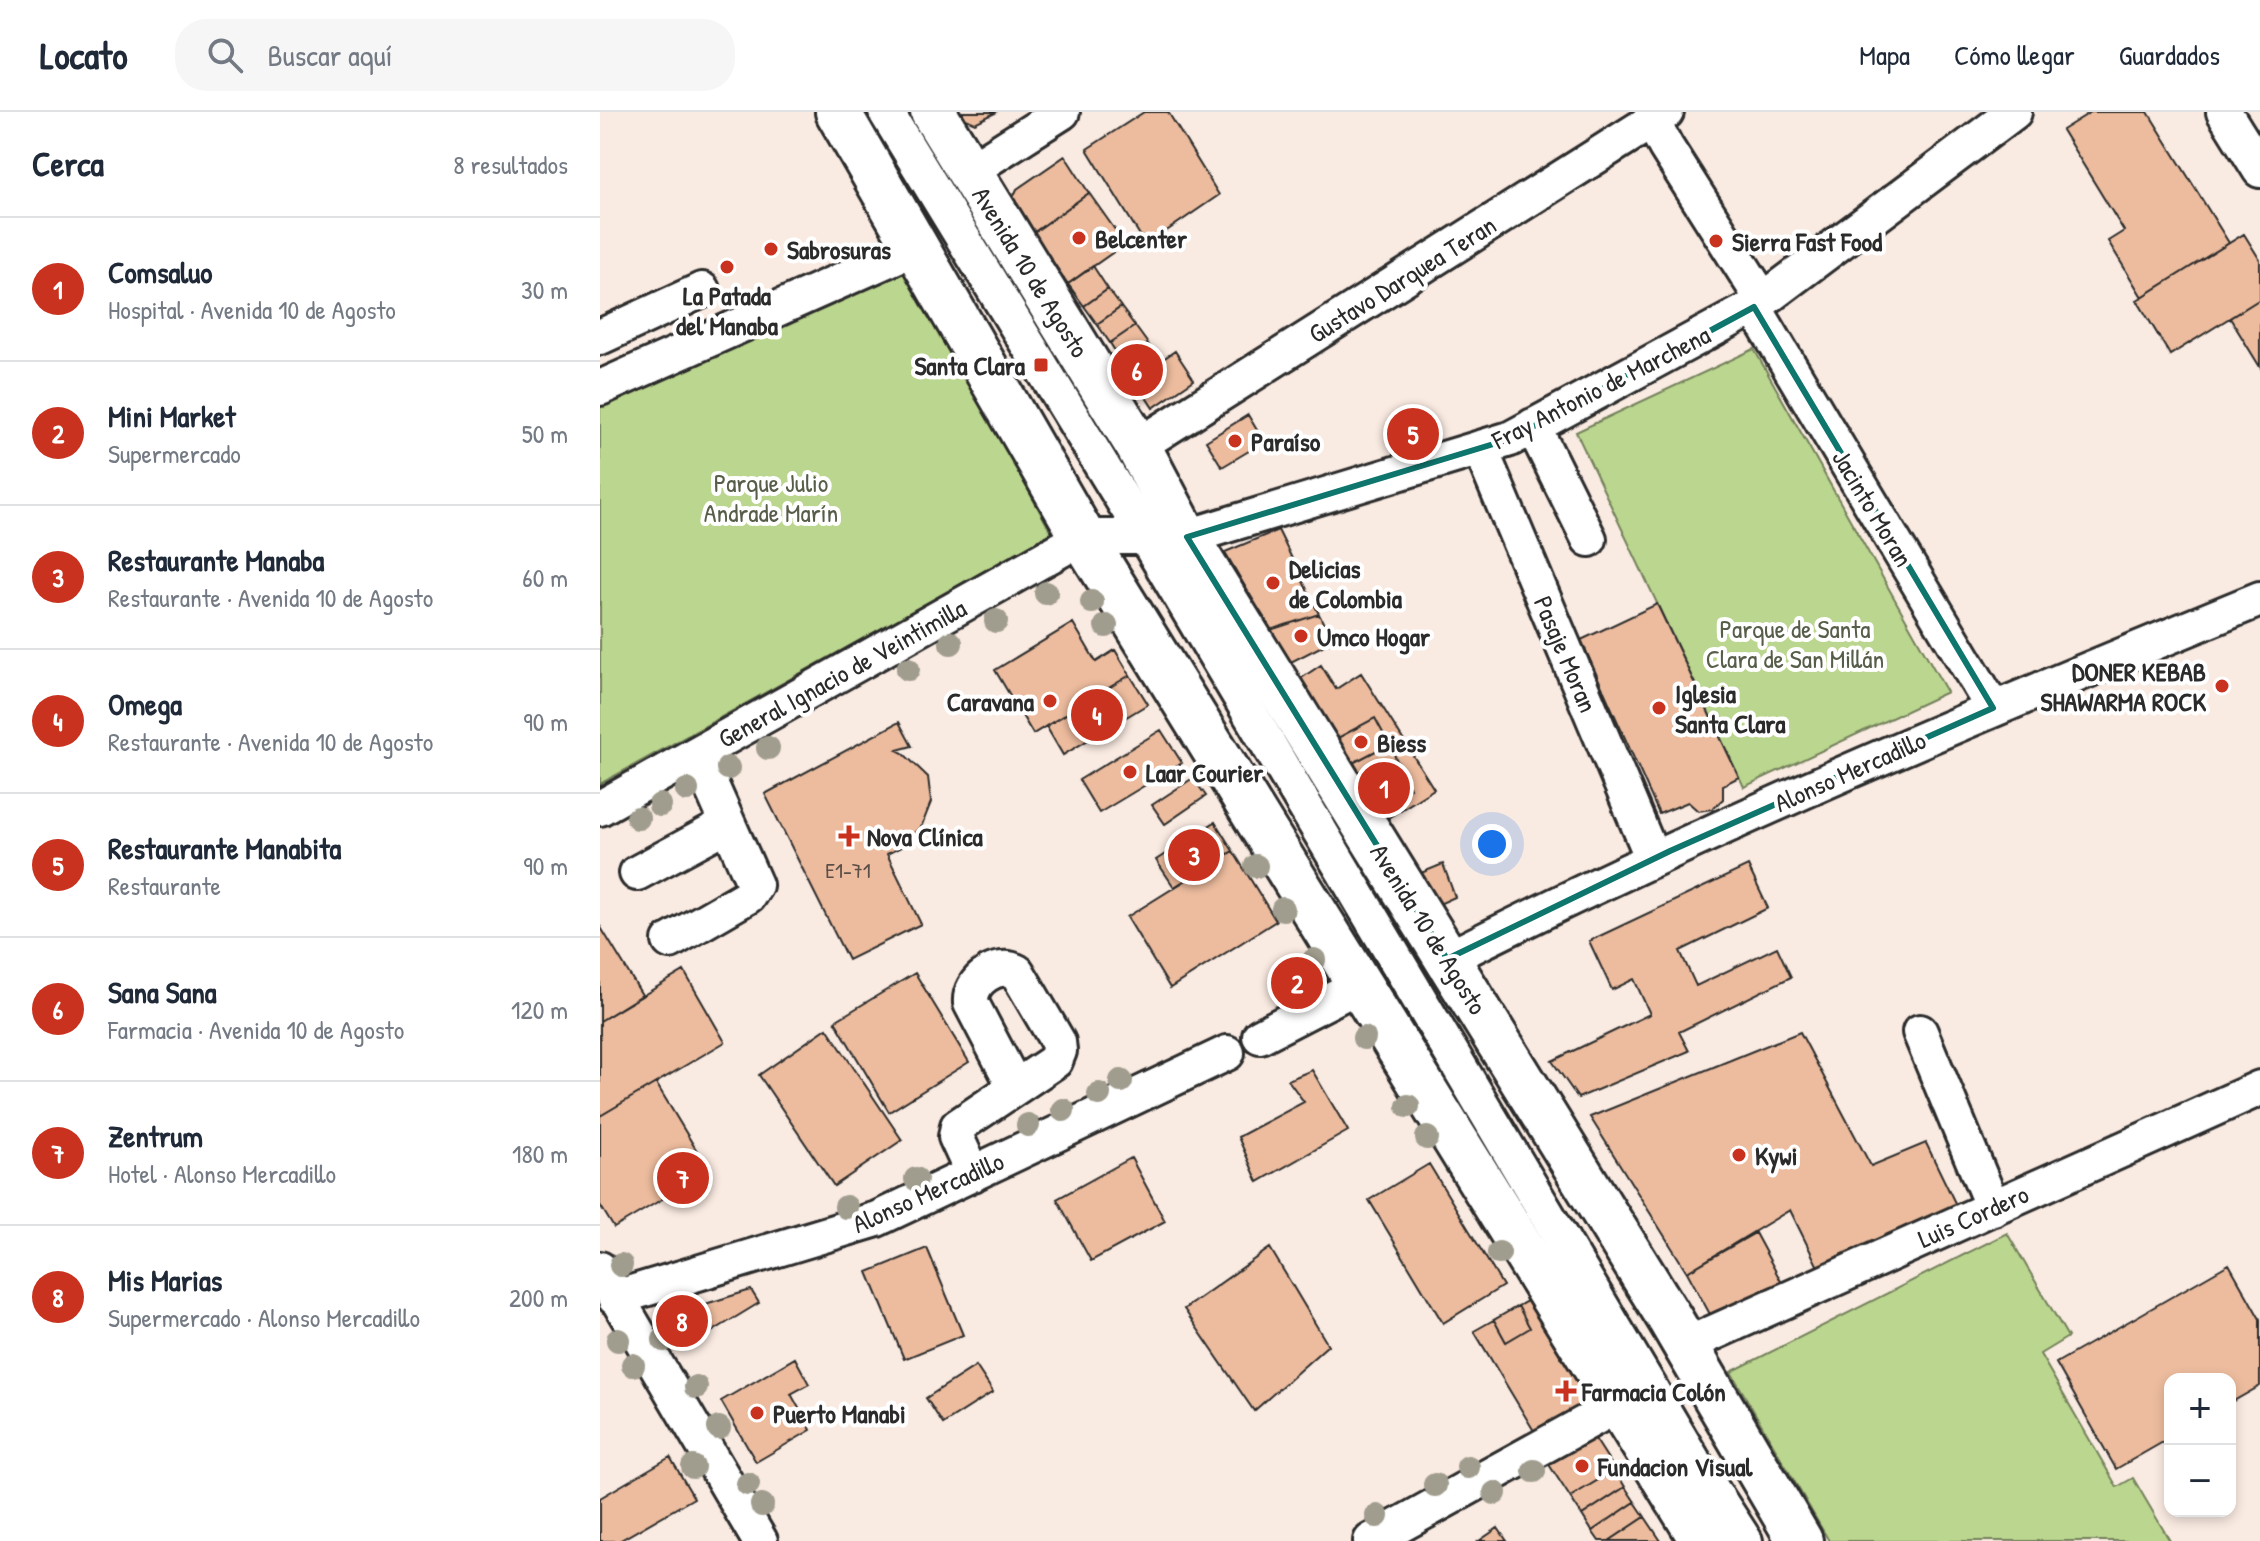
<!DOCTYPE html>
<html lang="es">
<meta charset="utf-8">
<style>
:root{--surface:#fff;--page:#f6f6f7;--text:#1f2937;--muted:#747a83;--line:#e0e1e3;--accent:#c8321e}
body{margin:0;font-family:"Patrick Hand",sans-serif;background:var(--page);color:var(--text)}
.controls{position:absolute;right:24px;bottom:24px;display:grid;overflow:hidden;border-radius:16px;box-shadow:0 4px 12px #0003}
.controls button{width:72px;height:72px;display:grid;place-items:center;padding:0;border:0;border-bottom:2px solid var(--line);background:var(--surface);color:var(--text);font:40px sans-serif}
.you{position:absolute;left:892px;top:732px;width:28px;height:28px;margin:-20px;border:6px solid #fff;border-radius:50%;background:#1a73e8;box-shadow:0 0 0 12px #1a73e833}
.badge{display:grid;place-items:center;width:52px;height:52px;border-radius:50%;background:var(--accent);color:#fff;font-size:26px;font-weight:700}
.pin{position:absolute;translate:-50% -50%;border:4px solid #fff;box-shadow:0 2px 8px #0006}
.list{margin:0;padding:0;list-style:none}
h2{display:flex;justify-content:space-between;align-items:center;height:104px;margin:0;padding:0 32px;font-size:34px}
h2 small{font-size:26px;font-weight:400;color:var(--muted)}
.list li{display:grid;grid-template-columns:52px 1fr auto;gap:24px;align-items:center;box-sizing:border-box;height:144px;padding:0 32px;border-top:2px solid var(--line)}
.list b{display:block;font-size:30px;white-space:nowrap}
.list p{margin:0;font-size:26px;white-space:nowrap;color:var(--muted)}
.list em{font-size:26px;font-style:normal;color:var(--muted)}
.icon{flex:none;width:44px;height:44px;fill:none;stroke:currentColor;stroke-width:2;stroke-linecap:round;stroke-linejoin:round}
.map{position:relative;flex:none;width:1660px;height:1429px;overflow:hidden}
header{display:flex;align-items:center;gap:48px;box-sizing:border-box;height:112px;padding:0 40px;background:var(--surface);border-bottom:2px solid var(--line)}
header strong{font-size:38px}
nav{display:flex;gap:44px;margin-inline-start:auto;font-size:28px}
.search{width:560px;height:72px;background:var(--page);display:flex;align-items:center;gap:20px;box-sizing:border-box;padding:0 28px;border-radius:32px;color:var(--muted);font-size:30px}
main{display:flex}
aside{flex:1;background:var(--surface)}
.map>svg:first-child{display:block}
</style>
<header>
<strong>Locato</strong>
<div class="search"><svg class="icon" aria-label="search" viewBox="0 0 24 24"><circle cx="10" cy="10" r="6"/><path d="M15 15l6 6"/></svg>Buscar aquí</div>
<nav><a>Mapa</a><a>Cómo llegar</a><a>Guardados</a></nav>
</header>
<main>
<aside>
<h2>Cerca<small>8 resultados</small></h2>
<ul class="list">
<li><span class="badge">1</span><div><b>Comsaluo</b><p>Hospital · Avenida 10 de Agosto</p></div><em>30 m</em></li>
<li><span class="badge">2</span><div><b>Mini Market</b><p>Supermercado</p></div><em>50 m</em></li>
<li><span class="badge">3</span><div><b>Restaurante Manaba</b><p>Restaurante · Avenida 10 de Agosto</p></div><em>60 m</em></li>
<li><span class="badge">4</span><div><b>Omega</b><p>Restaurante · Avenida 10 de Agosto</p></div><em>90 m</em></li>
<li><span class="badge">5</span><div><b>Restaurante Manabita</b><p>Restaurante</p></div><em>90 m</em></li>
<li><span class="badge">6</span><div><b>Sana Sana</b><p>Farmacia · Avenida 10 de Agosto</p></div><em>120 m</em></li>
<li><span class="badge">7</span><div><b>Zentrum</b><p>Hotel · Alonso Mercadillo</p></div><em>180 m</em></li>
<li><span class="badge">8</span><div><b>Mis Marias</b><p>Supermercado · Alonso Mercadillo</p></div><em>200 m</em></li>
</ul>
</aside>
<div class="map">
<svg width="1660" height="1429" viewBox="0 0 1660 1429">
<rect width="100%" height="100%" fill="#faebe2"/>
<filter id="ink" filterUnits="userSpaceOnUse"><feTurbulence type="fractalNoise" baseFrequency=".0125" numOctaves="2"/><feDisplacementMap in="SourceGraphic" scale="16" xChannelSelector="R" yChannelSelector="G"/><feConvolveMatrix kernelMatrix="1 2 1 2 8 2 1 2 1" color-interpolation-filters="sRGB"/></filter>
<g filter="url(#ink)">
<!-- green -->
<path fill="#bbd68e" stroke="#73805c" stroke-width="2" d="M 305,150 L 452,422 L 0,672 L 0,276 Z
M 1154,237 L 1347,580 L 1144,675 L 976,320 Z
M 1407,1121 L 1468,1225 L 1440,1242 L 1517,1375 L 1533,1366 L 1570,1429 L 1229,1429 L 1131,1260 Z"/>
<!-- building -->
<path fill="#edbc9e" stroke="#2b2b2b" stroke-width="2" d="M 362,0 L 397,0 L 375,11 L 366,7 Z
M 544,0 L 568,0 L 619,83 L 546,133 L 487,37 Z
M 1491,0 L 1548,0 L 1629,131 L 1542,185 L 1508,129 L 1524,119 L 1462,18 Z
M 465,44 L 489,81 L 433,121 L 411,90 L 417,77 Z
M 489,81 L 525,132 L 468,172 L 433,121 Z
M 1644,122 L 1660,148 L 1660,187 L 1570,243 L 1537,188 Z
M 493,154 L 508,177 L 484,194 L 468,172 Z
M 508,177 L 521,195 L 497,212 L 484,194 Z
M 1660,187 L 1660,255 L 1630,206 Z
M 521,195 L 535,214 L 510,231 L 497,212 Z
M 535,214 L 548,232 L 522,250 L 510,231 Z
M 548,232 L 560,249 L 534,267 L 522,250 Z
M 575,239 L 594,268 L 553,296 L 534,267 Z
M 648,303 L 664,330 L 622,355 L 606,329 Z
M 678,418 L 719,502 L 670,518 L 625,440 Z
M 1057,492 L 1139,665 L 1123,673 L 1123,687 L 1112,697 L 1098,699 L 1088,690 L 1059,702 L 981,528 Z
M 719,502 L 732,529 L 689,551 L 670,518 Z
M 473,511 L 496,550 L 515,538 L 530,563 L 433,622 L 395,558 Z
M 721,553 L 736,577 L 761,561 L 834,677 L 778,712 L 691,573 Z
M 530,563 L 548,592 L 463,643 L 446,614 Z
M 775,606 L 789,632 L 747,654 L 734,628 Z
M 299,610 L 312,634 L 297,638 L 303,641 L 328,665 L 331,690 L 322,713 L 301,735 L 287,742 L 321,812 L 248,848 L 165,682 Z
M 561,618 L 582,651 L 499,701 L 479,668 Z
M 789,632 L 800,655 L 759,676 L 747,654 Z
M 800,655 L 810,676 L 769,696 L 759,676 Z
M 593,666 L 606,684 L 565,712 L 552,693 Z
M 615,710 L 633,739 L 574,775 L 556,748 Z
M 633,739 L 676,809 L 570,876 L 527,805 Z
M 843,752 L 855,785 L 837,793 L 816,763 Z
M 1148,754 L 1168,796 L 1080,839 L 1096,874 L 1177,835 L 1191,865 L 1079,920 L 1089,939 L 978,986 L 952,949 L 1050,902 L 1034,867 L 1012,878 L 989,829 Z
M 0,814 L 42,883 L 0,909 Z
M 707,853 L 717,869 L 687,888 L 677,873 Z
M 84,859 L 125,930 L 0,1004 L 0,909 Z
M 315,861 L 369,950 L 289,1000 L 235,909 Z
M 227,916 L 302,1028 L 234,1074 L 159,963 Z
M 1200,920 L 1271,1054 L 1326,1031 L 1356,1093 L 1219,1157 L 1190,1098 L 1087,1160 L 990,1005 Z
M 712,958 L 748,1019 L 658,1070 L 638,1025 L 704,990 L 688,968 Z
M 56,971 L 109,1059 L 14,1116 L 0,1093 L 0,1004 Z
M 531,1046 L 565,1109 L 491,1149 L 457,1087 Z
M 829,1052 L 903,1174 L 843,1211 L 769,1088 Z
M 1155,1121 L 1182,1171 L 1112,1206 L 1087,1160 Z
M 327,1136 L 363,1223 L 304,1247 L 268,1160 Z
M 670,1136 L 728,1233 L 654,1299 L 584,1197 Z
M 1629,1152 L 1660,1207 L 1660,1274 L 1630,1291 L 1630,1267 L 1570,1267 L 1570,1326 L 1516,1357 L 1456,1251 Z
M 151,1178 L 159,1191 L 87,1235 L 74,1214 L 79,1200 Z
M 934,1185 L 994,1285 L 934,1319 L 874,1219 Z
M 918,1194 L 930,1216 L 906,1230 L 894,1208 Z
M 195,1246 L 209,1272 L 191,1282 L 211,1318 L 156,1350 L 121,1289 Z
M 376,1254 L 393,1280 L 343,1312 L 326,1286 Z
M 992,1322 L 1015,1358 L 970,1385 L 948,1351 Z
M 70,1345 L 94,1386 L 19,1429 L 0,1429 L 0,1386 Z
M 1015,1358 L 1025,1375 L 982,1403 L 970,1385 Z
M 1025,1375 L 1035,1390 L 992,1419 L 982,1403 Z
M 1035,1390 L 1045,1405 L 1009,1429 L 999,1429 L 992,1419 Z
M 1045,1405 L 1061,1429 L 1009,1429 Z
M 898,1416 L 907,1429 L 879,1429 Z"/>
<g fill="none" stroke-linecap="round" stroke-linejoin="round">
<defs>
<path id="minor" d="M 286,0 L 546,426 L 1092,1347 L 1145,1429
M 1624,0 L 1660,58
M 1052,9 L 1066,35 L 1163,188
M 369,59 L 462,0
M 1154,195 L 1393,596
M 0,225 L 102,178
M 0,276 L 316,135
M 933,314 L 989,427
M 538,334 L 1066,0
M 880,336 L 1053,747
M 0,696 L 483,425 L 587,425 L 910,327 L 1154,195 L 1414,0
M 37,761 L 128,712
M 70,829 L 148,784 L 155,773 L 97,642
M 847,847 C 1112,713 1386,599 1660,487
M 1320,920 L 1393,1096
M 660,924 L 761,872
M 373,1062 L 356,1025 L 358,1014 L 455,949 L 459,939 L 458,930 L 417,860 C 397,849 369,869 371,891 L 415,975
M 0,1157 L 160,1429
M 15,1186 L 277,1107 L 627,941
M 1086,1233 L 1660,976
M 771,1429 L 1018,1293"/>
<path id="major" d="M 238,0 L 483,425 L 1103,1429
M 333,0 L 538,334 L 586,425 L 1070,1207 L 1200,1429"/>
</defs>
<!-- minor casing -->
<use href="#minor" stroke="#2b2b2b" stroke-width="40"/>
<!-- major casing -->
<use href="#major" stroke="#2b2b2b" stroke-width="50"/>
<!-- minor -->
<use href="#minor" stroke="#fff" stroke-width="34"/>
<!-- major -->
<use href="#major" stroke="#fff" stroke-width="44"/>
</g>
<!-- trees -->
<g fill="#a09d8e">
<circle cx="446" cy="481" r="12"/>
<circle cx="492" cy="490" r="12"/>
<circle cx="396" cy="509" r="12"/>
<circle cx="506" cy="514" r="12"/>
<circle cx="351" cy="531" r="12"/>
<circle cx="308" cy="557" r="12"/>
<circle cx="168" cy="636" r="12"/>
<circle cx="128" cy="656" r="12"/>
<circle cx="87" cy="678" r="12"/>
<circle cx="60" cy="693" r="12"/>
<circle cx="38" cy="706" r="12"/>
<circle cx="656" cy="754" r="12"/>
<circle cx="683" cy="797" r="12"/>
<circle cx="714" cy="848" r="12"/>
<circle cx="764" cy="926" r="12"/>
<circle cx="521" cy="969" r="12"/>
<circle cx="499" cy="982" r="12"/>
<circle cx="808" cy="994" r="12"/>
<circle cx="463" cy="998" r="12"/>
<circle cx="428" cy="1013" r="12"/>
<circle cx="827" cy="1026" r="12"/>
<circle cx="316" cy="1067" r="12"/>
<circle cx="246" cy="1095" r="12"/>
<circle cx="899" cy="1141" r="12"/>
<circle cx="21" cy="1153" r="12"/>
<circle cx="18" cy="1228" r="12"/>
<circle cx="64" cy="1228" r="12"/>
<circle cx="33" cy="1253" r="12"/>
<circle cx="96" cy="1275" r="12"/>
<circle cx="119" cy="1316" r="12"/>
<circle cx="93" cy="1355" r="12"/>
<circle cx="868" cy="1355" r="12"/>
<circle cx="934" cy="1359" r="12"/>
<circle cx="148" cy="1372" r="12"/>
<circle cx="835" cy="1373" r="12"/>
<circle cx="895" cy="1381" r="12"/>
<circle cx="162" cy="1393" r="12"/>
<circle cx="777" cy="1404" r="12"/>
</g>
</g>
<!-- marked area -->
<path fill="none" stroke="#0f766e" stroke-width="6" stroke-linejoin="round" d="M 1154,195 L 1393,596 L 1070,739 L 847,847 L 587,425 L 910,327 Z"/>
<!-- markers -->
<g fill="#c8321e" stroke="#fff" stroke-width="3">
<circle cx="479" cy="126" r="8"/>
<circle cx="1116" cy="129" r="8"/>
<circle cx="171" cy="137" r="8"/>
<circle cx="127" cy="155" r="8"/>
<rect x="433" y="245" width="16" height="16" rx="4"/>
<circle cx="635" cy="329" r="8"/>
<circle cx="673" cy="471" r="8"/>
<circle cx="701" cy="524" r="8"/>
<circle cx="1622" cy="574" r="8"/>
<circle cx="450" cy="589" r="8"/>
<circle cx="1059" cy="596" r="8"/>
<circle cx="761" cy="630" r="8"/>
<circle cx="530" cy="660" r="8"/>
<path d="M245 712h8v8h8v8h-8v8h-8v-8h-8v-8h8z"/>
<circle cx="1139" cy="1043" r="8"/>
<path d="M962 1267h8v8h8v8h-8v8h-8v-8h-8v-8h8z"/>
<circle cx="157" cy="1301" r="8"/>
<circle cx="982" cy="1354" r="8"/>
</g>
<g text-anchor="middle" dominant-baseline="central" stroke-width="8" stroke-linejoin="round" paint-order="stroke">
<!-- number labels -->
<g font-size="22" fill="#5c4f48">
<text x="248" y="758">E1-71</text>
</g>
<!-- poi labels -->
<g font-size="26" font-weight="bold" fill="#2b2b2b" stroke="#fff" text-anchor="start">
<text x="495" y="126">Belcenter</text>
<text x="1132" y="129">Sierra Fast Food</text>
<text x="187" y="137">Sabrosuras</text>
<text x="127" y="183" text-anchor="middle">La Patada<tspan x="127" dy="30">del Manaba</tspan></text>
<text x="425" y="253" text-anchor="end">Santa Clara</text>
<text x="651" y="329">Paraíso</text>
<text x="689" y="456">Delicias<tspan x="689" dy="30">de Colombia</tspan></text>
<text x="717" y="524">Umco Hogar</text>
<text x="1606" y="559" text-anchor="end">DONER KEBAB<tspan x="1606" dy="30">SHAWARMA ROCK</tspan></text>
<text x="1075" y="581">Iglesia<tspan x="1075" dy="30">Santa Clara</tspan></text>
<text x="434" y="589" text-anchor="end">Caravana</text>
<text x="777" y="630">Biess</text>
<text x="546" y="660">Laar Courier</text>
<text x="267" y="724">Nova Clínica</text>
<text x="1155" y="1043">Kywi</text>
<text x="982" y="1279">Farmacia Colón</text>
<text x="173" y="1301">Puerto Manabi</text>
<text x="998" y="1354">Fundacion Visual</text>
</g>
<!-- street labels -->
<g font-size="26" fill="#2b2b2b" stroke="#fff">
<text transform="translate(431 160) rotate(58)">Avenida 10 de Agosto</text>
<text transform="translate(802 167) rotate(-32)">Gustavo Darquea Teran</text>
<text transform="translate(1001 275) rotate(-27)">Fray Antonio de Marchena</text>
<text transform="translate(1273 396) rotate(59)">Jacinto Moran</text>
<text transform="translate(966 542) rotate(67)">Pasaje Moran</text>
<text transform="translate(242 561) rotate(-29)">General Ignacio de Veintimilla</text>
<text transform="translate(1250 659) rotate(-24)">Alonso Mercadillo</text>
<text transform="translate(829 817) rotate(58)">Avenida 10 de Agosto</text>
<text transform="translate(328 1080) rotate(-24)">Alonso Mercadillo</text>
<text transform="translate(1373 1104) rotate(-24)">Luis Cordero</text>
</g>
<!-- park labels -->
<g font-size="26" fill="#565e49" stroke="#fff">
<text x="171" y="370">Parque Julio<tspan x="171" dy="30">Andrade Marín</tspan></text>
<text x="1195" y="516">Parque de Santa<tspan x="1195" dy="30">Clara de San Millán</tspan></text>
</g>
</g>
</svg>
<div class="controls">
<button>+</button>
<button>−</button>
</div>
<div class="you"></div>
<div class="pin badge" style="left:784px;top:676px">1</div>
<div class="pin badge" style="left:697px;top:871px">2</div>
<div class="pin badge" style="left:594px;top:743px">3</div>
<div class="pin badge" style="left:497px;top:603px">4</div>
<div class="pin badge" style="left:813px;top:322px">5</div>
<div class="pin badge" style="left:537px;top:258px">6</div>
<div class="pin badge" style="left:83px;top:1066px">7</div>
<div class="pin badge" style="left:82px;top:1209px">8</div>
</div>
</main>
